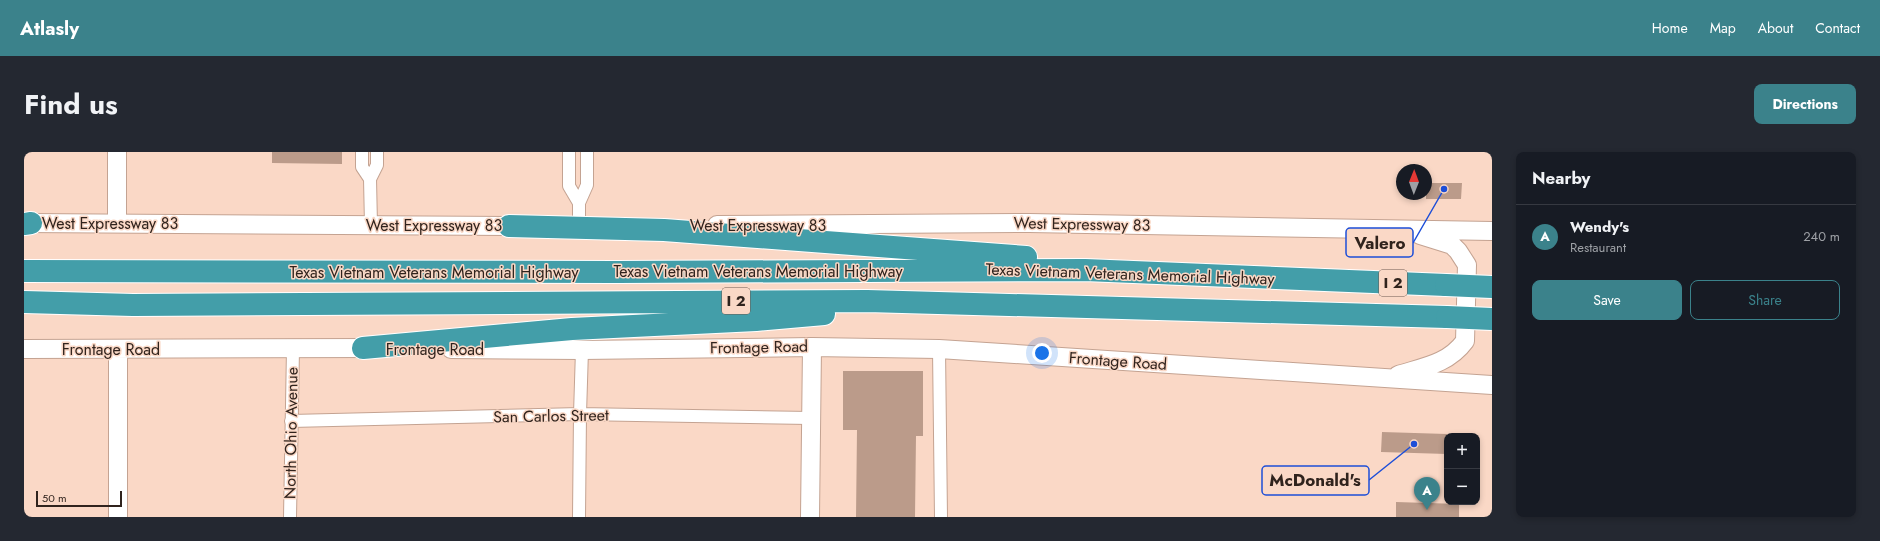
<!DOCTYPE html>
<meta charset="utf-8">
<style>
:root{--surface:#171b24;--page:#242831;--text:#f1f3f6;--muted:#9ea1a6;--line:#363941;--accent:#3b828b}
body{margin:0;font-family:Jost,sans-serif;background:var(--page);color:var(--text)}
.controls{position:absolute;right:12px;bottom:12px;display:grid;overflow:hidden;border-radius:8px;box-shadow:0 2px 6px #0003}
.controls button{width:36px;height:36px;display:grid;place-items:center;padding:0;border:0;border-bottom:1px solid var(--line);background:var(--surface);color:var(--text);font:20px sans-serif}
.compass{position:absolute;left:1372px;top:12px;width:36px;height:36px;border-radius:50%;background:var(--surface);box-shadow:0 2px 6px #0003;rotate:1deg}
.scale{position:absolute;left:12px;bottom:10px;width:86px;box-sizing:border-box;padding-left:4px;border:2px solid #30231d;border-top:0;font-size:11px;line-height:14px;white-space:nowrap;color:#30231d;-webkit-text-stroke:3px #fad8c6;paint-order:stroke}
.you{position:absolute;left:1018px;top:201px;width:14px;height:14px;margin:-10px;border:3px solid #fff;border-radius:50%;background:#1a73e8;box-shadow:0 0 0 6px #1a73e833}
.badge{display:grid;place-items:center;width:26px;height:26px;border-radius:50%;background:var(--accent);color:#fff;font-size:13px;font-weight:700}
.pin{position:absolute;translate:-50% -33px;filter:drop-shadow(0 1px 2px #0008)}
.pin::after{content:'';position:absolute;top:21px;width:14px;height:12px;background:inherit;clip-path:polygon(0 0,100% 0,50% 100%)}
.list{margin:0;padding:0;list-style:none}
h2{display:flex;justify-content:space-between;align-items:center;height:52px;margin:0;padding:0 16px;font-size:17px}
h2 small{font-size:13px;font-weight:400;color:var(--muted)}
.list li{display:grid;grid-template-columns:26px 1fr auto;gap:12px;align-items:center;box-sizing:border-box;height:64px;padding:0 16px;border-top:1px solid var(--line)}
.list b{display:block;font-size:15px;white-space:nowrap}
.list p{margin:0;font-size:13px;white-space:nowrap;color:var(--muted)}
.list em{font-size:13px;font-style:normal;color:var(--muted)}
.actions{display:flex;gap:8px;padding:12px 16px}
.actions a{flex:1;padding:9px 0;border:1px solid var(--accent);border-radius:8px;text-align:center;font-size:14px;color:var(--accent)}
.actions .main{background:var(--accent);color:#fff}
.map{position:relative;flex:none;width:1468px;height:365px;overflow:hidden;border-radius:8px}
header{display:flex;align-items:center;gap:24px;box-sizing:border-box;height:56px;padding:0 20px;background:var(--accent);color:#fff}
header strong{font-size:19px}
nav{display:flex;gap:22px;margin-inline-start:auto;font-size:14px}
.intro{display:flex;align-items:center;justify-content:space-between;box-sizing:border-box;height:96px;padding:0 24px}
h1{margin:0;font-size:28px}
.button{padding:10px 18px;border-radius:8px;background:var(--accent);color:#fff;font-size:14px;font-weight:700}
main{display:flex;gap:24px;padding:0 24px}
aside{flex:1;background:var(--surface);border-radius:8px;box-shadow:0 2px 6px #0003}
.map>svg:first-child{display:block}
</style>
<header>
<strong>Atlasly</strong>
<nav><a>Home</a><a>Map</a><a>About</a><a>Contact</a></nav>
</header>
<div class="intro"><h1>Find us</h1><a class="button">Directions</a></div>
<main>
<div class="map">
<svg width="1468" height="365" viewBox="0 0 1468 365">
<rect width="100%" height="100%" fill="#fad8c6"/>
<!-- building -->
<path fill="#bb9b8a" d="M 248,0 L 318,0 L 318,12 L 248,11 Z
M 1402,31 L 1438,31 L 1437,47 L 1402,47 Z
M 819,219 L 899,219 L 899,284 L 892,284 L 891,365 L 832,365 L 833,278 L 819,278 Z
M 1358,280 L 1423,282 L 1423,302 L 1357,300 Z
M 1372,350 L 1435,352 L 1435,365 L 1372,365 Z"/>
<g fill="none" stroke-linecap="round" stroke-linejoin="round">
<defs>
<path id="street" d="M 338,0 L 338,15 L 346,27
M 545,0 L 545,34 L 555,51
M 347,73 L 346,27 L 353,13 L 353,0
M 555,74 L 555,51 L 563,33 L 563,0
M 915,197 L 917,365
M 267,269 L 556,262 L 786,266
M 266,365 L 269,197
M 555,365 L 556,262 L 558,198"/>
<path id="secondary" d="M 0,71 L 497,74
M 93,71 L 93,0
M 693,73 L 1005,71 L 1468,79
M 0,197 L 353,196
M 94,197 L 94,365
M 427,197 L 558,198 L 788,195 L 915,197 L 1468,233
M 1374,223 C 1400,215 1424,212 1441,189 L 1443,113 L 1434,99 L 1428,93 L 1396,83
M 786,365 L 788,195"/>
<path id="highway" d="M 0,72 L 7,71
M 485,74 L 640,78 L 1002,105
M 0,119 L 593,120 L 1061,118 L 1422,133
M 0,150 L 109,153 L 843,149 L 1423,165
M 339,196 L 548,177 L 732,168 L 800,162"/>
</defs>
<!-- street casing -->
<use href="#street" stroke="#c4a392" stroke-width="14"/>
<!-- secondary casing -->
<use href="#secondary" stroke="#c4a392" stroke-width="20"/>
<!-- highway casing -->
<use href="#highway" stroke="#fff" stroke-width="24"/>
<!-- street -->
<use href="#street" stroke="#fff" stroke-width="12"/>
<!-- secondary -->
<use href="#secondary" stroke="#fff" stroke-width="18"/>
<!-- highway -->
<use href="#highway" stroke="#439ea9" stroke-width="22"/>
<defs>
<path id="highway-bridge" d="M 1422,133 L 1468,135
M 1423,165 L 1468,167"/>
</defs>
<!-- highway-bridge casing -->
<use href="#highway-bridge" stroke="#fff" stroke-width="24" stroke-linecap="butt"/>
<!-- highway-bridge -->
<use href="#highway-bridge" stroke="#439ea9" stroke-width="22"/>
</g>
<g text-anchor="middle" dominant-baseline="central" stroke-width="3" stroke-linejoin="round" paint-order="stroke">
<!-- shield labels -->
<g fill="#fad8c6" stroke="#6d5950" stroke-width="1">
<rect x="1355" y="118" width="28" height="26" rx="3"/>
<rect x="698" y="136" width="28" height="26" rx="3"/>
</g>
<g font-size="15" font-weight="bold" fill="#30231d">
<text x="1369" y="131">I 2</text>
<text x="712" y="149">I 2</text>
</g>
<!-- street labels -->
<g font-size="16" fill="#30231d" stroke="#fad8c6">
<text x="86" y="71">West Expressway 83</text>
<text transform="translate(1058 72) rotate(1)">West Expressway 83</text>
<text x="410" y="73">West Expressway 83</text>
<text x="734" y="73">West Expressway 83</text>
<text x="734" y="119">Texas Vietnam Veterans Memorial Highway</text>
<text x="410" y="120">Texas Vietnam Veterans Memorial Highway</text>
<text transform="translate(1106 122) rotate(2)">Texas Vietnam Veterans Memorial Highway</text>
<text transform="translate(735 195) rotate(-1)">Frontage Road</text>
<text x="87" y="197">Frontage Road</text>
<text x="411" y="197">Frontage Road</text>
<text transform="translate(1094 209) rotate(4)">Frontage Road</text>
<text transform="translate(527 264) rotate(-1)">San Carlos Street</text>
<text transform="translate(267 281) rotate(-89)">North Ohio Avenue</text>
</g>
</g>
<!-- callouts -->
<path fill="none" stroke="#1d4ed8" stroke-width="1.5" d="M1420 37L1389 91M1390 292L1345 328"/>
<g fill="#1d4ed8" stroke="#fad8c6" stroke-width="1.5">
<circle cx="1420" cy="37" r="4"/>
<circle cx="1390" cy="292" r="4"/>
</g>
<g fill="#fad8c6" stroke="#1d4ed8" stroke-width="1.5">
<rect x="1322" y="76" width="67" height="29" rx="4"/>
<rect x="1238" y="314" width="107" height="29" rx="4"/>
</g>
<g font-size="17" text-anchor="middle" font-weight="bold" fill="#30231d">
<text x="1356" y="97">Valero</text>
<text x="1291" y="334">McDonald's</text>
</g>
</svg>
<div class="controls">
<button>+</button>
<button>−</button>
</div>
<svg class="compass" viewBox="-18 -18 36 36"><path d="M0-13l5 13h-10z" fill="#e53935"/><path d="M0 13l5-13h-10z" fill="#9ea1a6"/></svg>
<div class="scale">50 m</div>
<div class="you"></div>
<div class="pin badge" style="left:1403px;top:358px">A</div>
</div>
<aside>
<h2>Nearby<small></small></h2>
<ul class="list">
<li><span class="badge">A</span><div><b>Wendy's</b><p>Restaurant</p></div><em>240 m</em></li>
</ul>
<div class="actions"><a class="main">Save</a><a>Share</a></div>
</aside>
</main>
